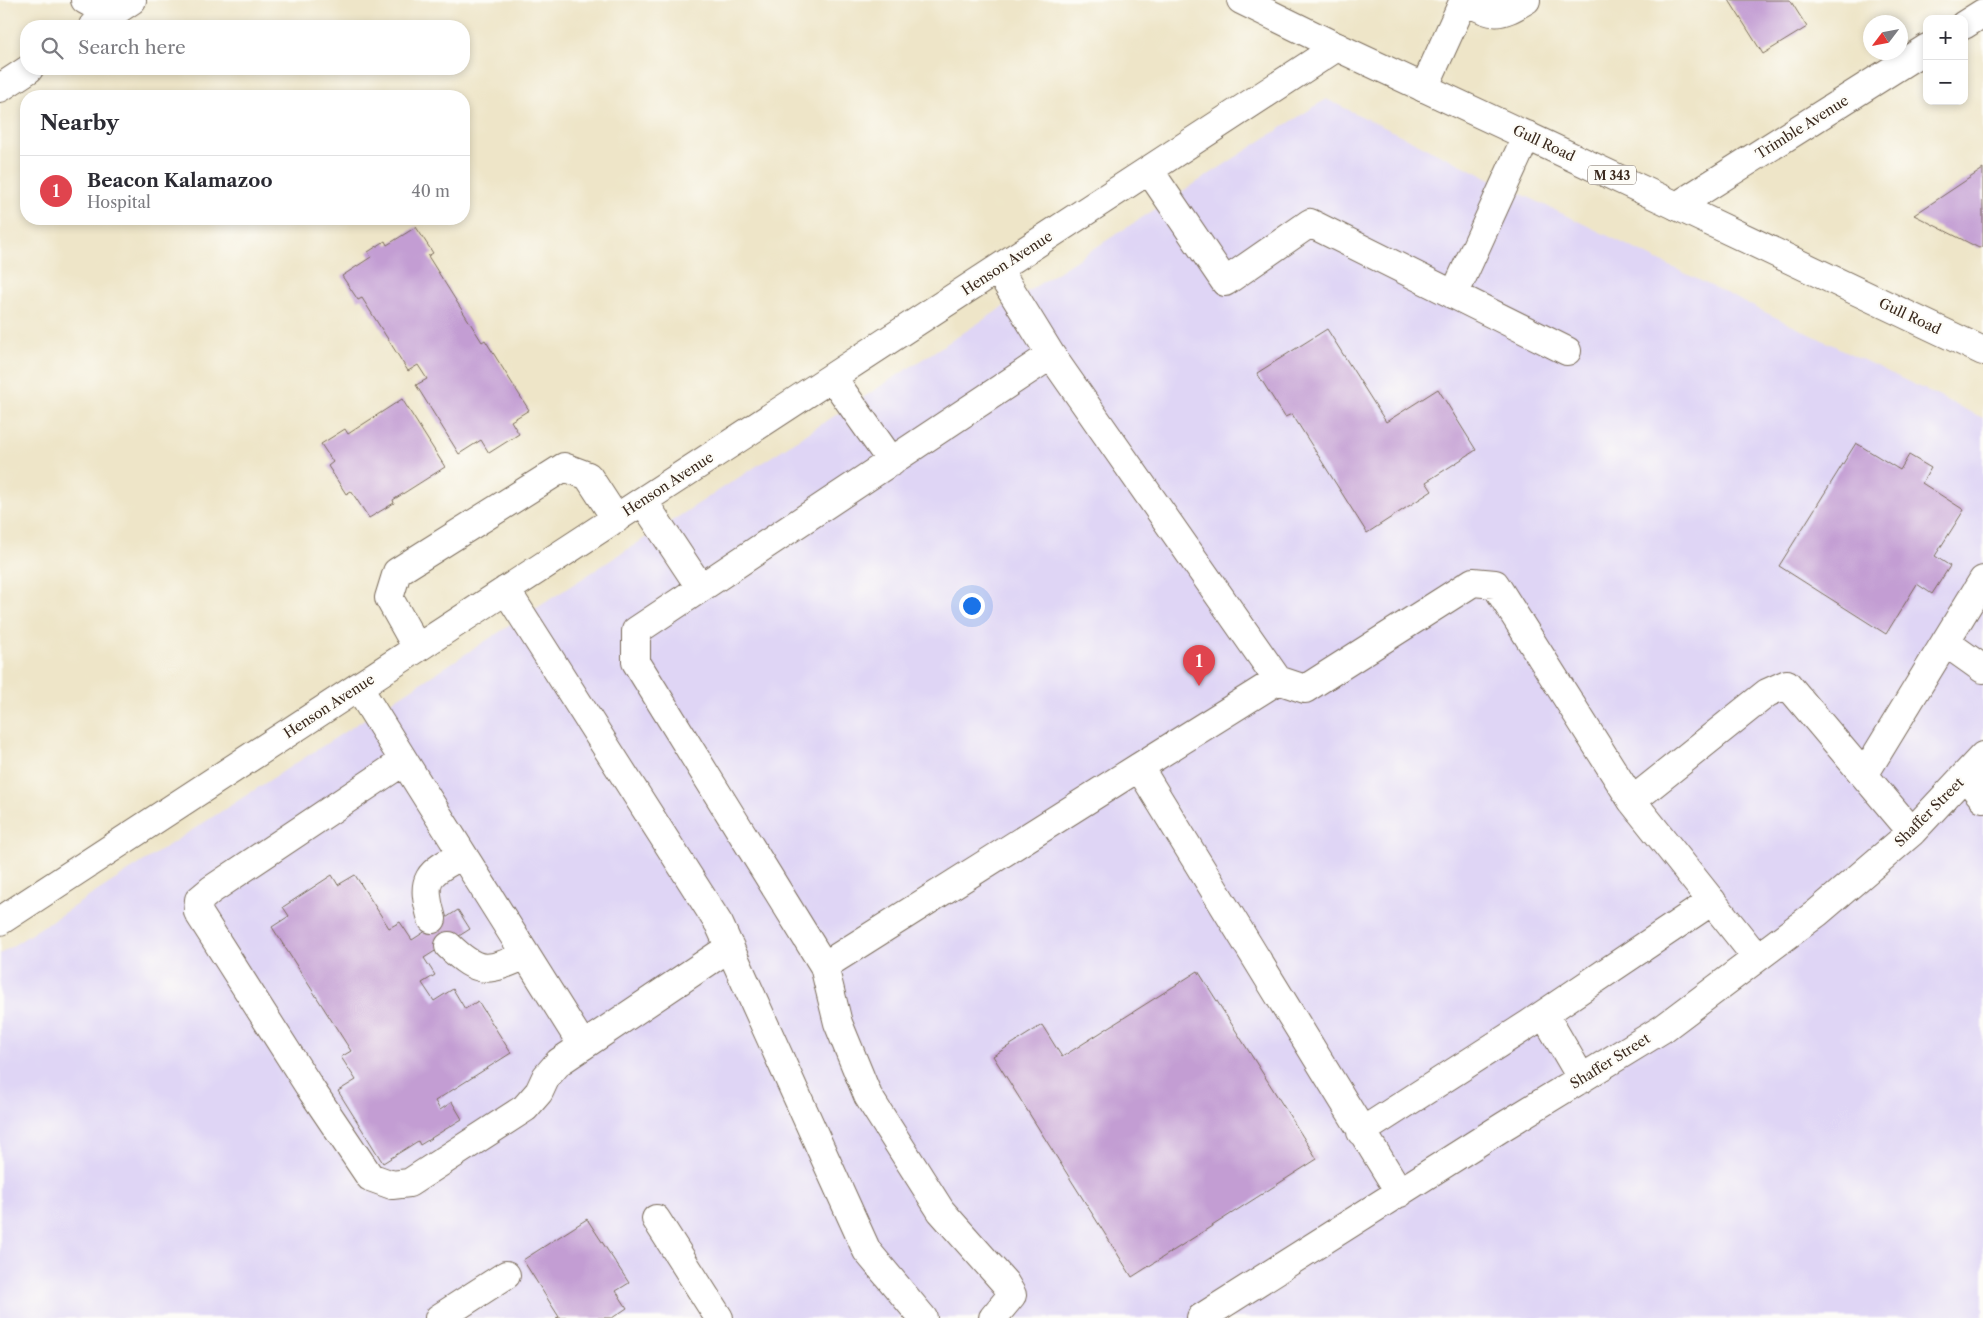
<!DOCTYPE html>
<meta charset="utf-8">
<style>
:root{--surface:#fff;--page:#f2f2f3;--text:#2b2b33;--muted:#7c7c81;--line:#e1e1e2;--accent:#b45309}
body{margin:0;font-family:"Libre Caslon Text",serif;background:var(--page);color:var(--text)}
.controls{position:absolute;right:15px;top:15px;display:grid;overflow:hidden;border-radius:10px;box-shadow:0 2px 8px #0003}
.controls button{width:45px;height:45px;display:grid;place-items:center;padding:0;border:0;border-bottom:1px solid var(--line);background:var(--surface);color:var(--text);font:25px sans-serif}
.compass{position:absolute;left:1863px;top:15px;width:45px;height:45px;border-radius:50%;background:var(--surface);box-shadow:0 2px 8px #0003;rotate:238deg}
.you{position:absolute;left:971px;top:605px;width:18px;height:18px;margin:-12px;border:4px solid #fff;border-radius:50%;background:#1a73e8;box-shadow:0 0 0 8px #1a73e833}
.badge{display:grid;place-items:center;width:32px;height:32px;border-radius:50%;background:var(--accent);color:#fff;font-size:16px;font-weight:700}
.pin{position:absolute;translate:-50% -41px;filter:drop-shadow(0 1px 2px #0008)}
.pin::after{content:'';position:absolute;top:26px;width:18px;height:15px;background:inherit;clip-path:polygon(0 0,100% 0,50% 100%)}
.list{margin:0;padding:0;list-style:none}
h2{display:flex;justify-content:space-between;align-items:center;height:65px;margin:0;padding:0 20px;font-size:21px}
h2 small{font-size:16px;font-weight:400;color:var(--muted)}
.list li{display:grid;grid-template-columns:32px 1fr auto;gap:15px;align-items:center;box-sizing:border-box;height:70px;padding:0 20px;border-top:1px solid var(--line)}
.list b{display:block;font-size:19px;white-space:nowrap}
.list p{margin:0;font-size:16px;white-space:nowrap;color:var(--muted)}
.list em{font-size:16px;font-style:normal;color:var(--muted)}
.icon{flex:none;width:28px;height:28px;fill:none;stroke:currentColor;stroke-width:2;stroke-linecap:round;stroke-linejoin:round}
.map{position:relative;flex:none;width:1983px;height:1318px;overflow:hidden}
.search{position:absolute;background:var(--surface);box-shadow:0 2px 8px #0003;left:20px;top:20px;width:450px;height:55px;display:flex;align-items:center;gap:12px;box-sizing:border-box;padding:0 18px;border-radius:20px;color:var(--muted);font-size:19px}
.panel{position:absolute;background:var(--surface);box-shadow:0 2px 8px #0003;left:20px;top:90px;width:450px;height:135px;border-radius:20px}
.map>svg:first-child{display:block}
</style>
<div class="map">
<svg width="1983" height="1318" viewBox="0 0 1983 1318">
<rect width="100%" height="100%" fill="#fdfcf7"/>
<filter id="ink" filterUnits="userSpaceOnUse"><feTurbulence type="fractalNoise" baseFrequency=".02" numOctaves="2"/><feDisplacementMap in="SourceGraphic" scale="10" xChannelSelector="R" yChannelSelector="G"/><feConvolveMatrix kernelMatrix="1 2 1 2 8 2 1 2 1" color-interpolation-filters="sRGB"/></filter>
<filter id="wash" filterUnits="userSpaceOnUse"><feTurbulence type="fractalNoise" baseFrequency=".0096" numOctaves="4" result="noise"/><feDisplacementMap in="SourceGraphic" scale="20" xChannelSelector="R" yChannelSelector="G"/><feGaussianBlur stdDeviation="1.12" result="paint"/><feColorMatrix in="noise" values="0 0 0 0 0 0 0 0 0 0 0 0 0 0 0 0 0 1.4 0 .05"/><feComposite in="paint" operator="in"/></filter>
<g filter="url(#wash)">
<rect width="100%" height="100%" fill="#eee5c8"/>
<!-- built -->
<path fill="#dfd5f5" d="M 1326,99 L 1983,418 L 1983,1318 L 0,1318 L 0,954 Z"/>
<g id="blocks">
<!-- building -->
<path fill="#c39dd3" d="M 1729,0 L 1790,0 L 1807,27 L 1763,54 Z
M 1983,169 L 1983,246 L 1979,248 L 1914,215 Z
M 416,227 L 433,253 L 428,256 L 482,342 L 485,340 L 529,410 L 511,421 L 519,434 L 489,453 L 481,440 L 459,454 L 416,385 L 427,379 L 418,365 L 408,371 L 362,298 L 358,300 L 342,276 L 371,257 L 368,252 L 385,241 L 387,245 Z
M 1327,329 L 1386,422 L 1438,389 L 1476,450 L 1426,482 L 1432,491 L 1367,533 L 1292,414 L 1285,417 L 1257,373 Z
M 402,399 L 445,467 L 393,500 L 394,503 L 369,518 L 351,491 L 346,494 L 328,466 L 333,462 L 321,444 L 345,429 L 348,434 Z
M 1856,443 L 1900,470 L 1909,455 L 1931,468 L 1922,483 L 1964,510 L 1935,556 L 1950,566 L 1932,594 L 1917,584 L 1886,634 L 1779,566 Z
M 332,875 L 338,885 L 355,875 L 389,928 L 400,922 L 412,940 L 458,910 L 470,929 L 424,958 L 435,975 L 422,983 L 434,1001 L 453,989 L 465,1009 L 478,1001 L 511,1053 L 435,1101 L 440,1110 L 452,1102 L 462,1119 L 420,1145 L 418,1141 L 383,1163 L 338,1091 L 356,1080 L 341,1057 L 351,1051 L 272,927 L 289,916 L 283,907 Z
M 1198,971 L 1317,1159 L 1132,1277 L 993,1056 L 1042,1025 L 1062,1057 Z
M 587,1219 L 629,1283 L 616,1291 L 627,1308 L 612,1318 L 556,1318 L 559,1317 L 523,1260 Z"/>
</g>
</g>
<g filter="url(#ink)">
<use href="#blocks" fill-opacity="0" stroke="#7a6b5a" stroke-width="1"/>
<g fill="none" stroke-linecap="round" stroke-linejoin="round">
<defs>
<path id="minor" d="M 85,0 L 111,14
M 1464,0 C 1494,15 1496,18 1526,0
M 1964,25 L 1983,13
M 93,26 L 132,0
M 0,88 L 29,69
M 1424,88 L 1464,0
M 1149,170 L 1225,282 L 1310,223 L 1567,351
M 1677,206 L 1927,48
M 998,269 L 1051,355
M 1454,295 L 1527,135
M 832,377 L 892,462
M 643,501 L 700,587
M 506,590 L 719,924 L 867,1251 L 923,1318
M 1945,642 L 1983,669
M 417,648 L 389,598 L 397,572 L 564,467 L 588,476 L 616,519
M 358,687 L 404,761 L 211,890 L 199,900 L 198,912 L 312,1091 L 370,1177 L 392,1185 L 409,1183 L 525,1108 L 539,1092 L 546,1077 L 559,1062 L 730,947
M 404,761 L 583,1046
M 1139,767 L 1278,680
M 1864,775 L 1983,580
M 1965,776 L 1983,798
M 1632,801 L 1757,958
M 432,919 C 420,878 427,873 463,855
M 0,921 L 1337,47
M 449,946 C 480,976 489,971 526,955
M 824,966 L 838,1023 L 868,1096 L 941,1211 L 1005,1283 L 1012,1295 L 993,1318
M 1544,1014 L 1582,1079
M 1361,1132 L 1529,1024 L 1712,901
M 1400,1193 L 1139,767 L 824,966 L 636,662 L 636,631 L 1051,355 L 1278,680 L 1305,689 L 1473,582 L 1495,584 L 1632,801 L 1767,693 L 1787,684 L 1912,832
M 656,1219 L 719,1318
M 439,1318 L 506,1275
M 1201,1318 L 1504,1126 L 1664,1028 L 1817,913 L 1912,832 L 1983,756"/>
<path id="major" d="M 1241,0 L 1337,47 L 1677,206 L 1983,351"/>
</defs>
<!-- minor casing -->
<use href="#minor" stroke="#7a6b5a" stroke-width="30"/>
<!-- major casing -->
<use href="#major" stroke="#7a6b5a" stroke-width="30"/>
<!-- minor -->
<use href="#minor" stroke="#fff" stroke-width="28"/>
<!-- major -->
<use href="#major" stroke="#fff" stroke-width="28"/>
</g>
</g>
<g text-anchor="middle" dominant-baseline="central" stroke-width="4.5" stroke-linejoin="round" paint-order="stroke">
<!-- shield labels -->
<rect fill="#fdfcf7" stroke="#75695f" stroke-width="1" x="1588" y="165.5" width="48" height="19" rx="4"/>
<g font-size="12" font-weight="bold" fill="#3b2a1e">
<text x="1612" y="175">M 343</text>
</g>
<!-- street labels -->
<g font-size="14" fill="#3b2a1e" stroke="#fdfcf7">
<text transform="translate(1802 127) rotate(-32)">Trimble Avenue</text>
<text transform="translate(1544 143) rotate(25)">Gull Road</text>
<text transform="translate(1007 263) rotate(-33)">Henson Avenue</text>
<text transform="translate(1910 316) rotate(25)">Gull Road</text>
<text transform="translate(668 484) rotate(-33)">Henson Avenue</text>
<text transform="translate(329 706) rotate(-33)">Henson Avenue</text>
<text transform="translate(1929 812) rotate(-45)">Shaffer Street</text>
<text transform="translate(1610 1061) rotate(-32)">Shaffer Street</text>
</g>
</g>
</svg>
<div class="controls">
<button>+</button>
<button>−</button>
</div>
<svg class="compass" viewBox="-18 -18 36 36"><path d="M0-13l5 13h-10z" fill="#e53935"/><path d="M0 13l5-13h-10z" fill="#7c7c81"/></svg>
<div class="you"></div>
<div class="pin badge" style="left:1199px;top:686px;background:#e0444e">1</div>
<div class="search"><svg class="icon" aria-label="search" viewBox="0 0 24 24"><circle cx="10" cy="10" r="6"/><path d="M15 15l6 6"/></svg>Search here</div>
<section class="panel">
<h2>Nearby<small></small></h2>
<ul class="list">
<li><span class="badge" style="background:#e0444e">1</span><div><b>Beacon Kalamazoo</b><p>Hospital</p></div><em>40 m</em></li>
</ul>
</section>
</div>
